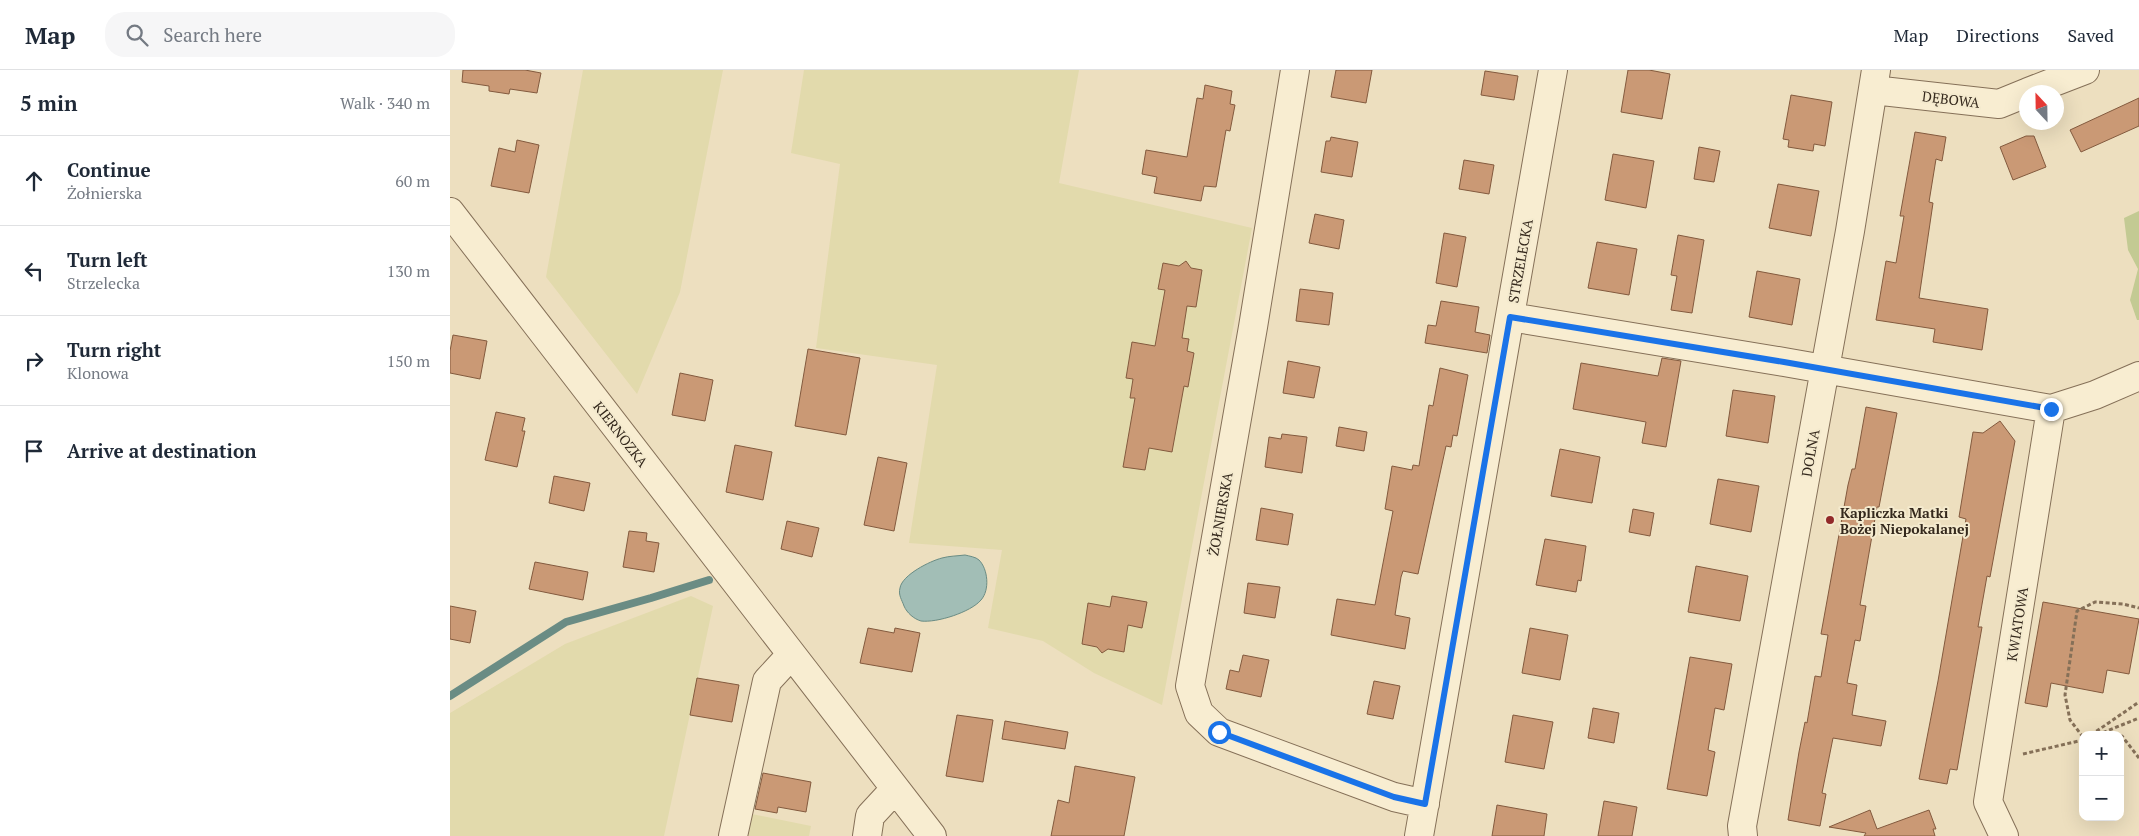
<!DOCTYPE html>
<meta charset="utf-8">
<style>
:root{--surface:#fff;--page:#f6f6f7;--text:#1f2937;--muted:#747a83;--line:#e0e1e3}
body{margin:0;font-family:"PT Serif",serif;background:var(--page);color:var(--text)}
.controls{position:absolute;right:15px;bottom:15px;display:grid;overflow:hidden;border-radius:10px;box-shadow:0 5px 20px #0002}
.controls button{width:45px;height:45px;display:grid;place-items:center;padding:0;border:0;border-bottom:1px solid var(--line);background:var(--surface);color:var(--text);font:25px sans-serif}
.compass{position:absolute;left:1569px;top:15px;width:45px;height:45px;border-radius:50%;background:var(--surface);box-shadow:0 5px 20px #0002;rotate:338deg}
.stop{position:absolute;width:15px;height:15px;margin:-11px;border:4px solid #1a73e8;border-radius:50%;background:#fff}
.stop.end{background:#1a73e8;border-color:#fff;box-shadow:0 1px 5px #0008}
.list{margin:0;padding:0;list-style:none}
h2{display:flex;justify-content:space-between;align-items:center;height:65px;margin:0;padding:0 20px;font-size:21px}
h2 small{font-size:16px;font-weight:400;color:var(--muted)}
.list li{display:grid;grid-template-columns:32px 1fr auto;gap:15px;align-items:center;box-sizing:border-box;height:90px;padding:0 20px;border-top:1px solid var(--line)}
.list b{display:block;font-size:19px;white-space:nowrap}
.list p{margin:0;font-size:16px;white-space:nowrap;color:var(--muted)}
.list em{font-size:16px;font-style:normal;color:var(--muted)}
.icon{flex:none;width:28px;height:28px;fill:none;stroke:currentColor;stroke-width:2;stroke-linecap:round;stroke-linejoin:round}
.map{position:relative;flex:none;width:1689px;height:766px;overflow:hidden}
header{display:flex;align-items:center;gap:30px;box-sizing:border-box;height:70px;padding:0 25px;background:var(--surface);border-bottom:1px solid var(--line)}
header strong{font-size:24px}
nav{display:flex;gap:28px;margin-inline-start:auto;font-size:18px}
.search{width:350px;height:45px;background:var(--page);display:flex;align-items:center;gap:12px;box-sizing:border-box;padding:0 18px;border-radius:20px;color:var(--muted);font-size:19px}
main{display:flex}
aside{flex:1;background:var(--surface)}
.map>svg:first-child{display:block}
</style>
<header>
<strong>Map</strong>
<div class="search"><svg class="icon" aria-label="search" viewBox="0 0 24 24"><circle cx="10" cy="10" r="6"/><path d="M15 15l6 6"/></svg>Search here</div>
<nav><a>Map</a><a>Directions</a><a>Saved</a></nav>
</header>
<main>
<aside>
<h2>5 min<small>Walk · 340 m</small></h2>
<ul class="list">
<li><svg class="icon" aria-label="ahead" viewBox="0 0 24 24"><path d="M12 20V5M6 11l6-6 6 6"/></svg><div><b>Continue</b><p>Żołnierska</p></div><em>60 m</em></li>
<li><svg class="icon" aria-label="left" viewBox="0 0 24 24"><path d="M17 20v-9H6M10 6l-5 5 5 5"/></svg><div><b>Turn left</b><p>Strzelecka</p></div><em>130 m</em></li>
<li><svg class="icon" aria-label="right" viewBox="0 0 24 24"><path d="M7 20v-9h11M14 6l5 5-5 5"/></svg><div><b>Turn right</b><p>Klonowa</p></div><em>150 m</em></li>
<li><svg class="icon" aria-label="arrive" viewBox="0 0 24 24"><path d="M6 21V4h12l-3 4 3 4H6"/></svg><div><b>Arrive at destination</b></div></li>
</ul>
</aside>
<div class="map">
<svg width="1689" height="766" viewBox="0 0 1689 766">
<rect width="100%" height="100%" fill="#eddfbf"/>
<!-- farmland -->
<path fill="#e2daac" d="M 133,0 L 273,0 L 230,222 L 187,324 L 96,207 Z
M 354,0 L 629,0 L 609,113 L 802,158 L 712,635 L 644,603 L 593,571 L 538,558 L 552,480 L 459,473 L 487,295 L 366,278 L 390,94 L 341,83 Z
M 241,526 L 263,536 L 214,766 L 0,766 L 0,643 L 115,574 Z
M 287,741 L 361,756 L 359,766 L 281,766 Z"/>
<!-- green -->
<path fill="#c3ca93" d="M 1689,141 L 1689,250 L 1687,250 L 1680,230 L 1688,199 L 1678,180 L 1674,148 Z"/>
<!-- water -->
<path fill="#a2beb6" stroke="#6a8c84" d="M 515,485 C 519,486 526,487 529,490 C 538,499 540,520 531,530 C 521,542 487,553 471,551 C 464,549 457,543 454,536 C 452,530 448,525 450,518 C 452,505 480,491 492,488 C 499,486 507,486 515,485 Z"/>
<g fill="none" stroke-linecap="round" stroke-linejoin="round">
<!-- stream -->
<path stroke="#6a8c84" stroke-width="8" d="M 0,626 L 116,552 L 201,528 L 259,510"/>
</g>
<!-- building -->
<path fill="#ca9975" stroke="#835a3e" d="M 13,0 L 75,0 L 91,3 L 87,23 L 60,19 L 59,24 L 39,21 L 39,16 L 12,12 Z
M 886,0 L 922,0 L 916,33 L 881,27 Z
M 1178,0 L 1199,0 L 1220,4 L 1212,49 L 1171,42 Z
M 1035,1 L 1068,6 L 1064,30 L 1031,25 Z
M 755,15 L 782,21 L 780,34 L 785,35 L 780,61 L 776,60 L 766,117 L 754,116 L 751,131 L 704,123 L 707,107 L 692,104 L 696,80 L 737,87 L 747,28 L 753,29 Z
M 1341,25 L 1382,32 L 1375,76 L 1364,74 L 1363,81 L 1338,77 L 1339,70 L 1333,69 Z
M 1689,28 L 1689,56 L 1631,82 L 1620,60 Z
M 1465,62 L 1496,67 L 1492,91 L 1486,89 L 1479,132 L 1483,133 L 1469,228 L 1538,239 L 1532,280 L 1483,272 L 1485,259 L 1426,250 L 1436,191 L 1446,193 L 1454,146 L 1450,146 Z
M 1576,66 L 1584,66 L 1596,97 L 1563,110 L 1550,77 Z
M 881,67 L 908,72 L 902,107 L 871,102 L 876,71 L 880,71 Z
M 67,70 L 89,75 L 79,123 L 41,116 L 49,78 L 65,82 Z
M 1249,77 L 1270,81 L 1264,112 L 1244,109 Z
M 1163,84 L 1204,91 L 1196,138 L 1155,130 Z
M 1014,90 L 1044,95 L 1039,124 L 1009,119 Z
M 1328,114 L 1369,121 L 1361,166 L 1319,158 Z
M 865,144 L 894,150 L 889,179 L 859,173 Z
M 994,163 L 1016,167 L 1007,217 L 986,213 Z
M 1228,165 L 1254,170 L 1242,243 L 1221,240 L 1227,206 L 1221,205 Z
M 1147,172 L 1187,179 L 1179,225 L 1138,218 Z
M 736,191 L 741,198 L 752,200 L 746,237 L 737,236 L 732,268 L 739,269 L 737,281 L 744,283 L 738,317 L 734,316 L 722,382 L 699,378 L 695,400 L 673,397 L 685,328 L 680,328 L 683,309 L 676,308 L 682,272 L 705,276 L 715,220 L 708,219 L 713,193 L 729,196 Z
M 1307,201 L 1350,209 L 1342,255 L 1299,247 Z
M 850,219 L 883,223 L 879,255 L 846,251 Z
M 991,231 L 1029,237 L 1025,262 L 1040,265 L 1037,283 L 975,273 L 978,255 L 986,256 Z
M 3,265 L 37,271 L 30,309 L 0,303 L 0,281 Z
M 358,279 L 410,288 L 396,365 L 345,356 Z
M 1212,288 L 1231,291 L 1216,377 L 1192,373 L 1196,352 L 1123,339 L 1131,293 L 1208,306 Z
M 838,291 L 870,297 L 864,328 L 833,323 Z
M 990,298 L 1018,305 L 1007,366 L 1003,365 L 1001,377 L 996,376 L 968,504 L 953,501 L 951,507 L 945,545 L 960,548 L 955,579 L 881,565 L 887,529 L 925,535 L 943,441 L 935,439 L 942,396 L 962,400 L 963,395 L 969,396 L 979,335 L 983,336 Z
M 230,303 L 263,310 L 255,351 L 222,345 Z
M 1283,320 L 1325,326 L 1318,373 L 1276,366 Z
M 1416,337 L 1447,343 L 1429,437 L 1427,437 L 1410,535 L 1416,536 L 1410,571 L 1405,570 L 1397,613 L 1407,615 L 1402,645 L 1436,651 L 1431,676 L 1383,668 L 1372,723 L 1376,724 L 1370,756 L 1338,750 L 1349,682 L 1355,652 L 1357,653 L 1365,606 L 1371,607 L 1378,565 L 1371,564 L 1398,415 L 1402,399 L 1405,399 Z
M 46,342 L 75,348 L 72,361 L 75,361 L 67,397 L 35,390 Z
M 1550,351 L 1565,371 L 1540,507 L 1537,506 L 1528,557 L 1532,557 L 1507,700 L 1500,699 L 1497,714 L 1469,709 L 1488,611 L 1516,449 L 1509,447 L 1523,362 L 1533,363 Z
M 889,357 L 917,362 L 914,381 L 886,376 Z
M 832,364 L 857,367 L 852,403 L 815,397 L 819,367 L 831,369 Z
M 285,375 L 322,382 L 313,430 L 276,422 Z
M 1110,379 L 1150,387 L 1142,433 L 1101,426 Z
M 428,387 L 457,393 L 444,461 L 414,455 Z
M 104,406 L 140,413 L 134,441 L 99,433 Z
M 1268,409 L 1309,416 L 1301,462 L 1260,454 Z
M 811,438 L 843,444 L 838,475 L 806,470 Z
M 1183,439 L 1204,443 L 1200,466 L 1179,462 Z
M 337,451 L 369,458 L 362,487 L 331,479 Z
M 179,461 L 197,463 L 196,471 L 209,473 L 204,502 L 173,497 Z
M 1095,469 L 1136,476 L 1131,511 L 1128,510 L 1126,522 L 1086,515 Z
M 85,492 L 138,502 L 133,530 L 79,519 Z
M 1246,496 L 1298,506 L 1290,551 L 1238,542 Z
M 798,513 L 830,517 L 825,548 L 794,543 Z
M 662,526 L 697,532 L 692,558 L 678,555 L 674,582 L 658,579 L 652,583 L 647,577 L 632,574 L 638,533 L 660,537 Z
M 1593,532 L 1689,549 L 1679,604 L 1657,600 L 1653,623 L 1601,613 L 1597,637 L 1575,633 Z
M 0,536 L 26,541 L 20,573 L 0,569 Z
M 418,558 L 444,563 L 445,558 L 470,563 L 462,602 L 410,593 Z
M 1080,558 L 1118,565 L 1110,610 L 1072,603 Z
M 793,585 L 819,590 L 811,627 L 776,619 L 780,600 L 789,602 Z
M 1240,587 L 1282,594 L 1274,640 L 1265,638 L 1258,680 L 1265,682 L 1257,726 L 1217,719 Z
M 247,608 L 289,615 L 282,652 L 240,645 Z
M 924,611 L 950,616 L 943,649 L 917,644 Z
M 1143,638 L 1169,643 L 1164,673 L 1138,668 Z
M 507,645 L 543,650 L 533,712 L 496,706 Z
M 1063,645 L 1103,652 L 1094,699 L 1055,692 Z
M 555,651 L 618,662 L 615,679 L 552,669 Z
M 625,696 L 685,707 L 674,766 L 601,766 L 608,730 L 619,733 Z
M 313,703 L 361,712 L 356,742 L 328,737 L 327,743 L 305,739 Z
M 1154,731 L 1187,737 L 1182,766 L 1148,766 Z
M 1047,735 L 1097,744 L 1094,766 L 1042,766 Z
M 1420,740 L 1427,759 L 1479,740 L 1486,759 L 1483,759 L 1485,766 L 1414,766 L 1416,763 L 1379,757 Z"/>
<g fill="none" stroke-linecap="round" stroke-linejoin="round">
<defs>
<path id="street" d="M 845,0 L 803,257 L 740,616 L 749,643 L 769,662 L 944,727 L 975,734
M 1423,20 L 1549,34 L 1576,23
M 1578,22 L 1635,0
M 0,142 L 482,766
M 1060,247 L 1334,292 L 1601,339 L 1645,325 L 1689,306
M 283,766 L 317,611 L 341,585
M 417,766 L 420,746 L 445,719
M 969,766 L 1103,0
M 1293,766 L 1292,756 L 1400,161 L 1426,0
M 1554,766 L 1538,732 L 1601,339"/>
</defs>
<!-- street casing -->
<use href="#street" stroke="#857058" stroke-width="30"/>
<!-- path -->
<path stroke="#857058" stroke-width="3" stroke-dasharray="4 2.5" stroke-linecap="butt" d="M 1641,665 L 1689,632
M 1647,665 L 1689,648
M 1670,666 L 1672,666 L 1689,688
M 1633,667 L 1620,650 L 1615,625 L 1627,541 L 1645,532 L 1673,534 L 1689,538
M 1573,684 L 1633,670"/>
<!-- street -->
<use href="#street" stroke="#f8edd1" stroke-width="28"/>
</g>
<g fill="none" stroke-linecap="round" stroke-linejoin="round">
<!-- route -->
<path stroke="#1a73e8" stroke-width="6" d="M 769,662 L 944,727 L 975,734 L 1060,247 L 1334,292 L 1601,339"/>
</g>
<!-- markers -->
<circle fill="#922929" stroke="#f4eace" stroke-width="2" cx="1380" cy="450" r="5"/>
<g text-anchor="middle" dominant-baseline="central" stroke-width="4" stroke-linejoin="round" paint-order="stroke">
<!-- street labels -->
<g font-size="14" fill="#34281c" stroke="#f4eace">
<text transform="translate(1501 29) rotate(7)">DĘBOWA</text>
<text transform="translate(1070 191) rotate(-80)">STRZELECKA</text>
<text transform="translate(171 364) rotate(52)">KIERNOZKA</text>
<text transform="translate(1360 383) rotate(-80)">DOLNA</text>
<text transform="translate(770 444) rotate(-80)">ŻOŁNIERSKA</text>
<text transform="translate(1567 554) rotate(-81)">KWIATOWA</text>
</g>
<!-- poi labels -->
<g font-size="14" font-weight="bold" fill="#34281c" stroke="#f4eace" text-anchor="start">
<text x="1390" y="442">Kapliczka Matki<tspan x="1390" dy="16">Bożej Niepokalanej</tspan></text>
</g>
</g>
</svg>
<div class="controls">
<button>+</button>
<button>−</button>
</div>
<svg class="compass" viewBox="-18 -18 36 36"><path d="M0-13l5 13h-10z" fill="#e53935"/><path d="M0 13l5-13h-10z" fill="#747a83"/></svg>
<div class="stop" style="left:769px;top:662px"></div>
<div class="stop end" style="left:1601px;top:339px"></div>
</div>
</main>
